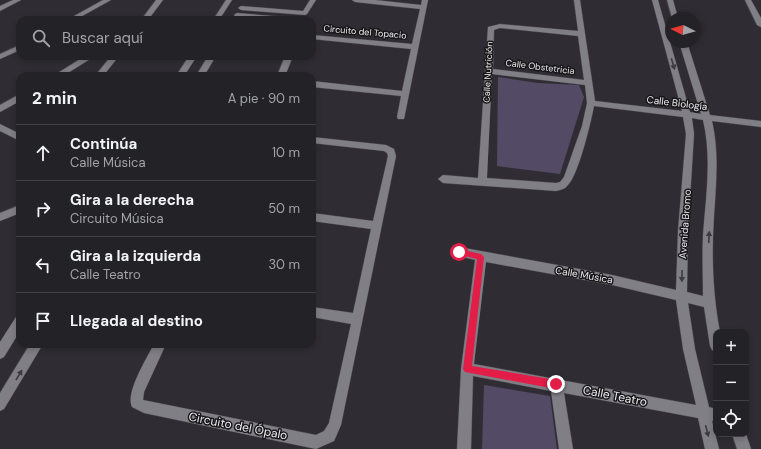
<!DOCTYPE html>
<html lang="es">
<meta charset="utf-8">
<style>
:root{--surface:#232226;--page:#2b2a2e;--text:#f1f3f6;--muted:#a3a4a7;--line:#403f43}
body{margin:0;font-family:"DM Sans",sans-serif;background:var(--page);color:var(--text)}
.controls{position:absolute;right:12px;bottom:12px;display:grid;overflow:hidden;border-radius:8px;box-shadow:0 2px 6px #0003}
.controls button{width:36px;height:36px;display:grid;place-items:center;padding:0;border:0;border-bottom:1px solid var(--line);background:var(--surface);color:var(--text);font:20px sans-serif}
.compass{position:absolute;left:665px;top:12px;width:36px;height:36px;border-radius:50%;background:var(--surface);box-shadow:0 2px 6px #0003;rotate:276deg}
.stop{position:absolute;width:12px;height:12px;margin:-9px;border:3px solid #e11d48;border-radius:50%;background:#fff}
.stop.end{background:#e11d48;border-color:#fff;box-shadow:0 1px 4px #0008}
.list{margin:0;padding:0;list-style:none}
h2{display:flex;justify-content:space-between;align-items:center;height:52px;margin:0;padding:0 16px;font-size:17px}
h2 small{font-size:13px;font-weight:400;color:var(--muted)}
.list li{display:grid;grid-template-columns:26px 1fr auto;gap:12px;align-items:center;box-sizing:border-box;height:56px;padding:0 16px;border-top:1px solid var(--line)}
.list b{display:block;font-size:15px;white-space:nowrap}
.list p{margin:0;font-size:13px;white-space:nowrap;color:var(--muted)}
.list em{font-size:13px;font-style:normal;color:var(--muted)}
.icon{flex:none;width:22px;height:22px;fill:none;stroke:currentColor;stroke-width:2;stroke-linecap:round;stroke-linejoin:round}
.map{position:relative;flex:none;width:761px;height:449px;overflow:hidden}
.search{position:absolute;background:var(--surface);box-shadow:0 2px 6px #0003;left:16px;top:16px;width:300px;height:44px;display:flex;align-items:center;gap:10px;box-sizing:border-box;padding:0 14px;border-radius:12px;color:var(--muted);font-size:15px}
.panel{position:absolute;background:var(--surface);box-shadow:0 2px 6px #0003;left:16px;top:72px;width:300px;height:276px;border-radius:12px}
.map>svg:first-child{display:block}
</style>
<div class="map">
<svg width="761" height="449" viewBox="0 0 761 449">
<rect width="100%" height="100%" fill="#2f2d33"/>
<!-- green -->
<path fill="#534a65" d="M 498,77 L 538,83 L 579,85 L 584,97 L 560,174 L 497,166 Z
M 484,385 L 550,396 L 557,449 L 482,449 Z"/>
<g fill="none" stroke-linecap="round" stroke-linejoin="round">
<defs>
<path id="minor" d="M 13,0 L 21,0 L 0,11 L 0,6 Z
M 103,0 L 111,0 L 75,20 L 67,20 Z
M 156,0 L 163,0 L 148,20 L 141,20 Z
M 226,0 L 232,0 L 219,20 L 213,20 Z
M 310,0 L 316,0 L 307,14 L 305,15 L 241,10 L 238,8 L 241,6 L 303,11 Z
M 352,0 L 375,0 L 421,5 L 422,0 L 428,0 L 404,119 L 398,119 L 397,117 L 401,96 L 312,87 L 312,81 L 402,91 L 411,49 L 312,39 L 312,35 L 412,44 L 420,9 L 355,2 Z
M 574,0 L 580,0 L 595,101 L 682,111 L 652,0 L 658,0 L 690,112 L 701,114 L 679,42 L 687,42 L 710,115 L 761,121 L 761,127 L 712,121 C 721,160 714,198 713,237 C 712,269 714,301 720,332 L 716,332 L 716,352 L 712,350 L 710,346 L 704,307 L 688,303 L 695,349 L 709,407 L 716,409 L 716,421 L 712,421 L 719,449 L 705,449 L 698,418 L 564,393 L 573,449 L 559,449 L 551,391 L 473,376 L 471,449 L 457,449 L 461,369 L 475,260 L 455,255 L 454,252 L 455,249 L 459,247 L 612,275 L 676,290 L 678,231 L 686,134 L 683,117 L 594,106 C 591,122 578,177 567,186 C 565,189 560,190 556,191 L 443,183 L 438,179 L 443,175 L 478,178 L 488,27 L 500,24 L 578,31 ZM 500,28 L 578,36 L 584,80 L 493,69 L 494,30 ZM 492,74 L 585,85 L 587,103 L 582,126 L 564,177 L 560,182 L 556,183 L 487,178 ZM 692,118 L 703,120 C 712,158 706,196 703,235 C 702,255 703,276 703,296 L 687,292 L 688,231 L 694,134 ZM 486,262 L 612,285 L 676,300 L 683,349 L 696,405 L 474,364 Z
M 667,0 L 673,0 L 678,18 L 672,18 Z
M 745,0 L 751,0 L 761,18 L 761,27 L 757,25 Z
M 237,13 L 297,18 L 300,20 L 272,20 L 235,16 L 234,15 Z
M 20,45 L 20,50 L 0,59 L 0,54 Z
M 85,56 L 95,56 L 63,76 L 53,76 Z
M 111,56 L 119,56 L 103,76 L 95,76 Z
M 189,56 L 197,56 L 184,76 L 176,76 Z
M 208,56 L 216,56 L 204,76 L 196,76 Z
M 285,56 L 293,56 L 285,76 L 277,76 Z
M 20,94 L 20,101 L 0,112 L 0,105 Z
M 0,124 L 20,134 L 20,141 L 0,131 Z
M 312,137 L 386,145 L 394,149 L 396,156 L 341,425 L 334,441 L 316,449 L 144,413 L 132,407 C 125,393 147,358 154,344 L 166,344 L 144,392 L 143,400 L 316,435 L 324,431 L 329,423 L 351,324 L 312,317 L 312,307 L 353,313 L 371,229 L 312,221 L 312,213 L 373,221 L 388,156 L 387,153 L 384,151 L 312,143 Z
M 20,205 L 20,213 L 0,221 L 0,213 Z
M 20,315 L 20,331 L 4,357 L 0,359 L 0,342 L 16,317 Z
M 30,344 L 43,344 L 4,409 L 0,411 L 0,393 Z
M 732,434 L 746,434 L 751,449 L 737,449 Z"/>
</defs>
<!-- minor casing -->
<use href="#minor" stroke="#4a484e" stroke-width="1"/>
<!-- minor -->
<use href="#minor" fill="#817f86" fill-rule="evenodd"/>
</g>
<!-- one-way arrows -->
<defs><path id="oneway-solid" d="M-6-.8H1V-3.2L6.5 0L1 3.2V.8H-6Z"/></defs>
<g fill="#3c3b3f">
<use href="#oneway-solid" transform="translate(673 64) rotate(74)"/>
<use href="#oneway-solid" transform="translate(709 237) rotate(-88)"/>
<use href="#oneway-solid" transform="translate(682 276) rotate(91)"/>
<use href="#oneway-solid" transform="translate(19 375) rotate(-59)"/>
<use href="#oneway-solid" transform="translate(707 431) rotate(76)"/>
</g>
<!-- route -->
<path fill="#e11d48" d="M 459,249 L 481,254 L 484,257 L 472,366 L 556,380 L 559,382 L 559,387 L 556,389 L 465,372 L 463,369 L 477,259 L 457,254 L 456,252 Z"/>
<g text-anchor="middle" dominant-baseline="central" stroke-width="3" stroke-linejoin="round" paint-order="stroke">
<!-- far-street labels -->
<g font-size="9" fill="#ecebef" stroke="#171619">
<text transform="translate(365 32) rotate(5)">Circuito del Topacio</text>
<text transform="translate(540 67) rotate(7)">Calle Obstetricia</text>
<text transform="translate(488 72) rotate(-87)">Calle Nutrición</text>
</g>
<!-- street labels -->
<g font-size="10" fill="#ecebef" stroke="#171619">
<text transform="translate(677 103) rotate(7)">Calle Biología</text>
<text transform="translate(685 224) rotate(-86)">Avenida Bromo</text>
<text transform="translate(584 275) rotate(10)">Calle Música</text>
</g>
<!-- near-street labels -->
<g font-size="12" fill="#ecebef" stroke="#171619">
<text transform="translate(615 396) rotate(11)">Calle Teatro</text>
<text transform="translate(238 426) rotate(11)">Circuito del Ópalo</text>
</g>
</g>
</svg>
<div class="controls">
<button>+</button>
<button>−</button>
<button><svg class="icon" aria-label="locate" viewBox="0 0 24 24"><circle cx="12" cy="12" r="6"/><path d="M12 2v4M12 18v4M2 12h4M18 12h4"/></svg></button>
</div>
<svg class="compass" viewBox="-18 -18 36 36"><path d="M0-13l5 13h-10z" fill="#e53935"/><path d="M0 13l5-13h-10z" fill="#a3a4a7"/></svg>
<div class="stop" style="left:459px;top:252px"></div>
<div class="stop end" style="left:556px;top:384px"></div>
<div class="search"><svg class="icon" aria-label="search" viewBox="0 0 24 24"><circle cx="10" cy="10" r="6"/><path d="M15 15l6 6"/></svg>Buscar aquí</div>
<section class="panel">
<h2>2 min<small>A pie · 90 m</small></h2>
<ul class="list">
<li><svg class="icon" aria-label="ahead" viewBox="0 0 24 24"><path d="M12 20V5M6 11l6-6 6 6"/></svg><div><b>Continúa</b><p>Calle Música</p></div><em>10 m</em></li>
<li><svg class="icon" aria-label="right" viewBox="0 0 24 24"><path d="M7 20v-9h11M14 6l5 5-5 5"/></svg><div><b>Gira a la derecha</b><p>Circuito Música</p></div><em>50 m</em></li>
<li><svg class="icon" aria-label="left" viewBox="0 0 24 24"><path d="M17 20v-9H6M10 6l-5 5 5 5"/></svg><div><b>Gira a la izquierda</b><p>Calle Teatro</p></div><em>30 m</em></li>
<li><svg class="icon" aria-label="arrive" viewBox="0 0 24 24"><path d="M6 21V4h12l-3 4 3 4H6"/></svg><div><b>Llegada al destino</b></div></li>
</ul>
</section>
</div>
